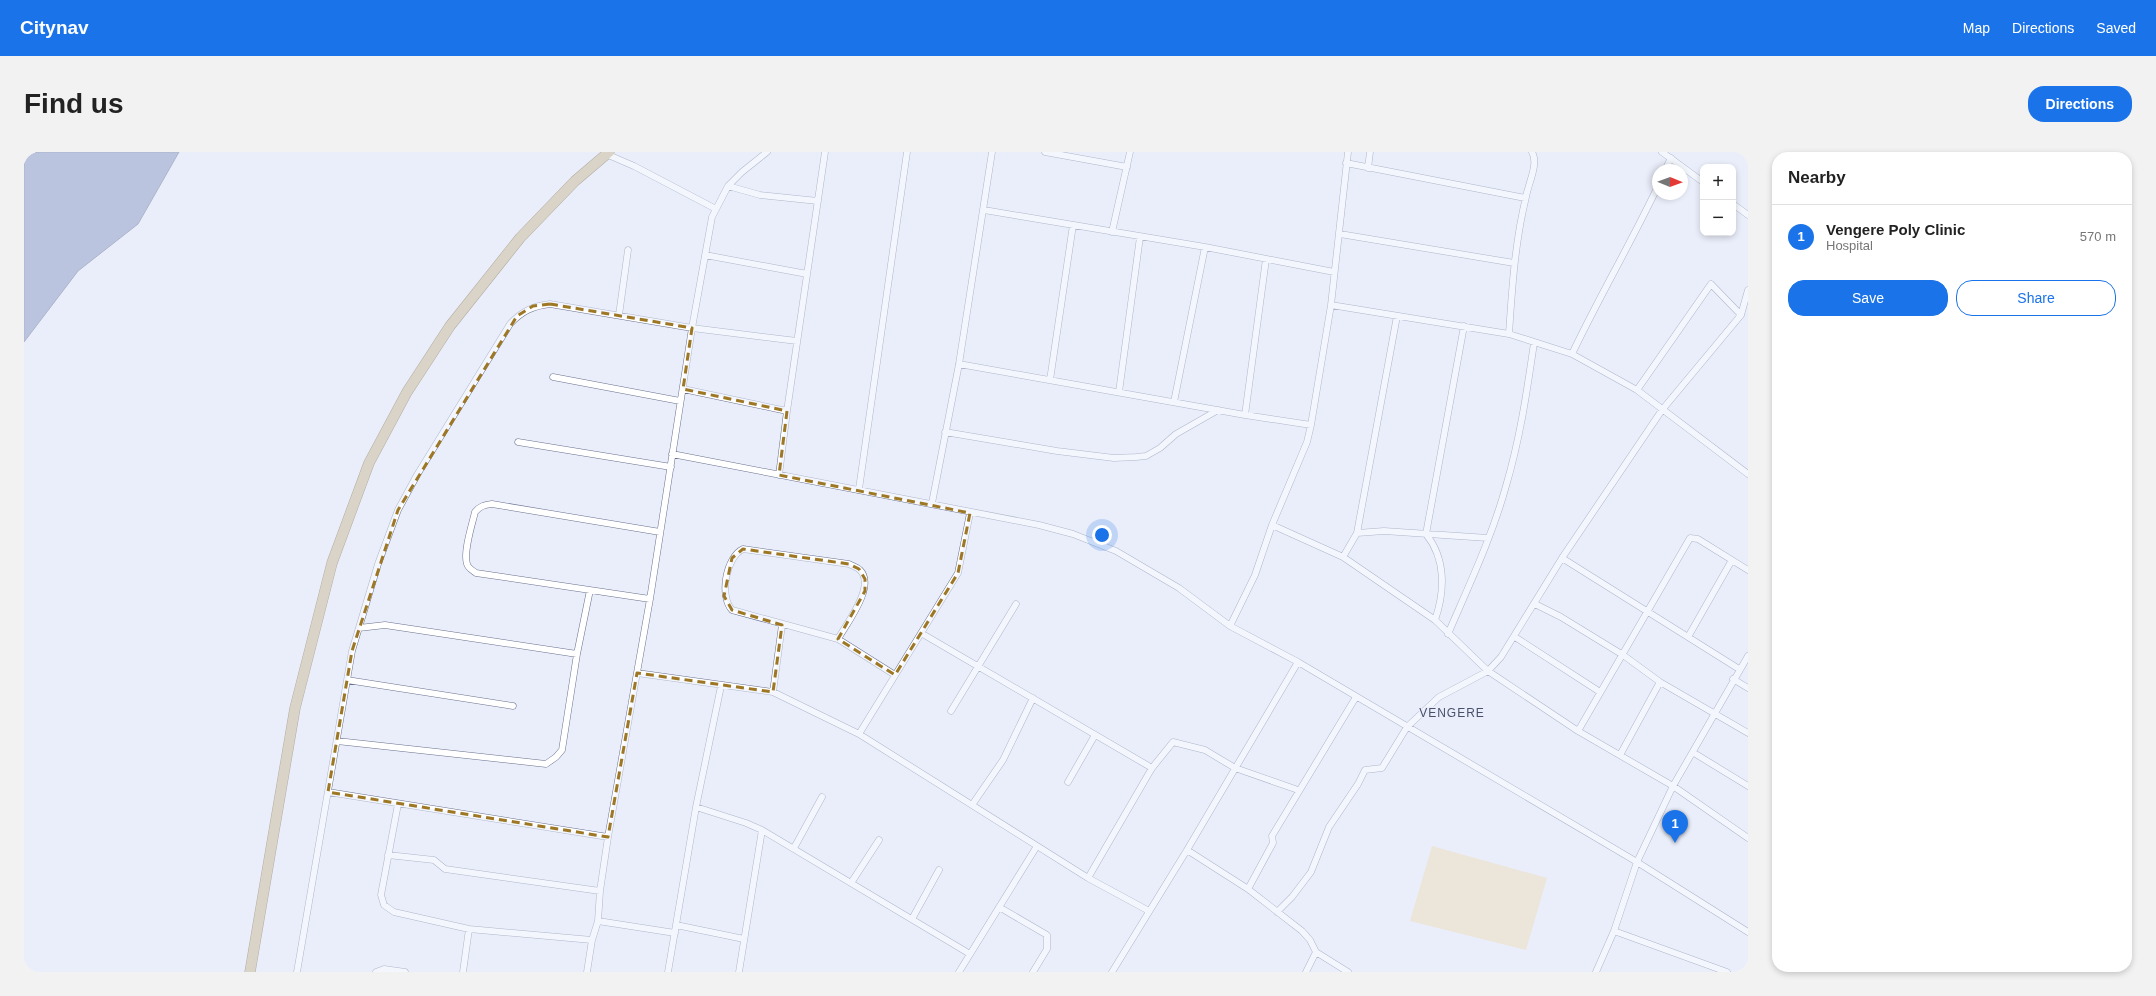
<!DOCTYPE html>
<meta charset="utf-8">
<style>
:root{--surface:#fff;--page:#f2f2f2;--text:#222;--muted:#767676;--line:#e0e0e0;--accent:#1a73e8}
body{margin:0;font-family:Helvetica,sans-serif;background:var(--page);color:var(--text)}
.controls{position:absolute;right:12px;top:12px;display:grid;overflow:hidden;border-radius:8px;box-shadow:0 2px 6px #0003}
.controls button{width:36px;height:36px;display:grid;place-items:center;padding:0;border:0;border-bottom:1px solid var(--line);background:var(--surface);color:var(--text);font:20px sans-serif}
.compass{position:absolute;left:1628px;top:12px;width:36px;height:36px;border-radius:50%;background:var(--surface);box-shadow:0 2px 6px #0003;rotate:91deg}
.you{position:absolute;left:1078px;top:383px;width:14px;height:14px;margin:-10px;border:3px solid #fff;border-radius:50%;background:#1a73e8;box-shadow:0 0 0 6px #1a73e833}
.badge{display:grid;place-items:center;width:26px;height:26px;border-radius:50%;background:var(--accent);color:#fff;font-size:13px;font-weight:700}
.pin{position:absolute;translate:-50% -33px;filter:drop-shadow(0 1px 2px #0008)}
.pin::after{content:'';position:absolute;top:21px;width:14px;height:12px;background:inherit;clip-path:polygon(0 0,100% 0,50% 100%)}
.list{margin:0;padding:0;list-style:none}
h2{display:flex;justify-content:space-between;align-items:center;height:52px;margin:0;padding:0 16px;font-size:17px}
h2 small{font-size:13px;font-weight:400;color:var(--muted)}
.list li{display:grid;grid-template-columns:26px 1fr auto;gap:12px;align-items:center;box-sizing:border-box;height:64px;padding:0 16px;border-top:1px solid var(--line)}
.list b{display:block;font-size:15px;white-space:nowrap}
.list p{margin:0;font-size:13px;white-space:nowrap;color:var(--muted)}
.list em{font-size:13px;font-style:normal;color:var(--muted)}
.actions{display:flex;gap:8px;padding:12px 16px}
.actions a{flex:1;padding:9px 0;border:1px solid var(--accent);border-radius:16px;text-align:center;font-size:14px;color:var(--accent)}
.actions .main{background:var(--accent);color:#fff}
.map{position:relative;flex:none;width:1724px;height:820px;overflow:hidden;border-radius:16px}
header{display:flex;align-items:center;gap:24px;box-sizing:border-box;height:56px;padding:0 20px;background:var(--accent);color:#fff}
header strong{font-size:19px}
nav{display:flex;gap:22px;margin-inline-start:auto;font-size:14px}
.intro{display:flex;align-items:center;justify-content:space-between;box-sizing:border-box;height:96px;padding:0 24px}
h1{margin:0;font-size:28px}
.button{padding:10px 18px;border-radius:16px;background:var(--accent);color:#fff;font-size:14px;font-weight:700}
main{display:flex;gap:24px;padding:0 24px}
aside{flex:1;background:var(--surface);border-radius:16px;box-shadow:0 2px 6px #0003}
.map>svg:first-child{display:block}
</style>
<header>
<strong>Citynav</strong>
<nav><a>Map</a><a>Directions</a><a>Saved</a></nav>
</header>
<div class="intro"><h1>Find us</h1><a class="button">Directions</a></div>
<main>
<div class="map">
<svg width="1724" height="820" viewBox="0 0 1724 820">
<rect width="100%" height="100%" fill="#eaeefb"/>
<!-- green -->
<path fill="#efd9b0" d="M 1408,694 L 1523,726 L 1502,798 L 1386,769 Z"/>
<!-- water -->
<path fill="#8490bc" stroke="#636d8f" d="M 0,0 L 155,0 L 114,72 L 54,119 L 0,190 Z"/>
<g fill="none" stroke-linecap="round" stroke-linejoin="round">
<defs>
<path id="minor" d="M 1021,0 L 1103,15
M 1638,0 L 1679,30
M 582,2 L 610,14 L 692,57
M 1322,11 L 1501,46
M 1344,16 L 1346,0
M 1641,18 L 1647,6
M 704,34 L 736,43 L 794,49
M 1709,52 L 1724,63
M 960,58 L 1181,95 L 1310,120
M 1088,80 L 1106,0
M 1316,82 L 1490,111
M 681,103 L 783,122
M 1307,153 L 1485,182 L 1548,202 L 1613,238 L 1724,322
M 595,163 L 604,98
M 1485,182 C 1488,136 1491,90 1502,45 C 1504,32 1515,12 1508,0
M 1548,202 C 1575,145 1607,91 1634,34
M 935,212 L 1221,263 L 1287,273
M 529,225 L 656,249
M 1026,228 L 1049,73
M 659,237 L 763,259
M 1613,238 L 1687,132 L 1717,163
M 1095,240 L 1116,85
M 1150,250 L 1181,95
M 1221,263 L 1242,107
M 921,280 L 1033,299 L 1090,306 L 1112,305 L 1122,304 L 1136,296 L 1152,282 L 1194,258
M 494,290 L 647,315
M 648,302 L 1015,373 L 1049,382 L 1092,399 L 1155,436 L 1206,474 L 1274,510 L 1613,710 L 1724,780
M 755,323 L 763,259 L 801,0
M 835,337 L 883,0
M 908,351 L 935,212 L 968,0
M 1248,373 L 1319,405 L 1411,468 L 1464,519 L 1554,579 L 1649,634 L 1724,686
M 1333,381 L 1360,379 L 1464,386
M 1319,405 L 1333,381 L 1373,164
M 1538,406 L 1715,517
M 626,447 L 452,421 C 448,418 444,416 443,412 C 439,400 448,373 451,360 C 456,354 460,353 468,352 L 636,380
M 1511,452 L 1537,465 L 1599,503 L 1636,530 L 1724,581
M 1411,468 C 1421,439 1422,407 1402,382 L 1440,174
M 1206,474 L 1231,423 L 1248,373 L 1283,290 L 1287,273 L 1307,153 L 1324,0
M 335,476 L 361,473 L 553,502
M 897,481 L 1128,616
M 1424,482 C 1445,433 1468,385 1482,334 C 1496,287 1503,239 1510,191
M 1491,485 L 1576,540
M 1664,485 L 1708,408
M 814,487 C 823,471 852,434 836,418 C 833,415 828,414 825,412 L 719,397 C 702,405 695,444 708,458 L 814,487 L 871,523
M 613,521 L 749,540 L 835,582 L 1064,726 L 1125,759
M 1709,527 L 1724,536
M 323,528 L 489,554
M 749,540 L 758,473
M 927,559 L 992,452
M 1554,579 L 1666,386 L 1674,387 L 1724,418
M 835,582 L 934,421 L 946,361
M 313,589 L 522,612 L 532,605 L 538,598 L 553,502 L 566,438
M 1670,601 L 1724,634
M 1596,603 L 1636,530
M 1044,630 L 1071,583
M 304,640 L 584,685
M 374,652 L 357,743 L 360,753 L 370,760 L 445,777 L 568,788
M 948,653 L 979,608 L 1009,546
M 672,655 L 722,671 L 738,678 L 715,820
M 738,678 L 946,802
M 770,696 L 798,645
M 1163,698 L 1224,737 L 1278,779 L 1286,788 L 1292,800 L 1282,820
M 364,703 L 410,708 L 421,717 L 576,739
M 1064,726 L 1128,616 L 1149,590 L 1181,598 L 1211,616 L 1274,638
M 827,731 L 855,688
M 1224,737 L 1249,691 L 1248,684 L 1332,545
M 975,755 L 1023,783 L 1023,797 L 1009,820
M 1253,760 L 1268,745 L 1287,720 L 1305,675 L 1334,632 L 1341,618 L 1358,616 L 1383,575 L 1415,545 L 1464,519 L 1477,505 L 1538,406 L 1638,258 L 1717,163 L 1724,138
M 888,767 L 915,718
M 574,769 L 651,781
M 652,773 L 720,787
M 1590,779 L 1703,820
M 1292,800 L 1324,820
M 273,820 L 328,499 L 354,412 L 374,358 L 393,323 L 486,172 C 498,159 509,154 526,152 L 668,176 L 773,189
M 352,820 L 360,817 L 381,820
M 439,820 L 445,777
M 563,820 L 568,788 L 574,769 L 576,739 L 584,685 L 626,447 L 668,176 L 688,65 L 704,34 L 718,20 L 743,0
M 644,820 L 672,655 L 697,534
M 935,820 L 1013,694
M 1088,820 L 1163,698 L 1274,510
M 1572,820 L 1590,779 L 1613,710 L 1649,634 L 1724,504"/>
<path id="primary" d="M 226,820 L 271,556 L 308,411 L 345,311 L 383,240 L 426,174 L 496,86 L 551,29 L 585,0"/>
</defs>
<!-- minor casing -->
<use href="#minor" stroke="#69718d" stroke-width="7"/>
<!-- primary casing -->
<use href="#primary" stroke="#725d34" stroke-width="11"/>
<!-- minor -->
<use href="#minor" stroke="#fff" stroke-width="6"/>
<!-- primary -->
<use href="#primary" stroke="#c8b38a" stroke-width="10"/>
</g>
<!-- marked area -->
<path d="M0 0H1724V820H0ZM 526,152 L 668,176 L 659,237 L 763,259 L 755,323 L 946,361 L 934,421 L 871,523 L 814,487 L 841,439 L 841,427 L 835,417 L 825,412 L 719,397 L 708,406 L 700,444 L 708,458 L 758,473 L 749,540 L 613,521 L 584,685 L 304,640 L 328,499 L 374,358 L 493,164 L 509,154 Z" fill="#eaeefb" fill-opacity=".55" fill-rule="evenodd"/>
<path fill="none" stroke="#9d7723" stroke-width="3" stroke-dasharray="8 5" stroke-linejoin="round" d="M 526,152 L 668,176 L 659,237 L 763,259 L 755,323 L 946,361 L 934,421 L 871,523 L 814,487 L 841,439 L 841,427 L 835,417 L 825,412 L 719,397 L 708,406 L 700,444 L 708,458 L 758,473 L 749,540 L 613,521 L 584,685 L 304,640 L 328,499 L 374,358 L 493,164 L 509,154 Z"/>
<g text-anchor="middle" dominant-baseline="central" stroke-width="3" stroke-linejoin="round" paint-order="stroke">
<!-- neighbourhood labels -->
<g font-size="12" letter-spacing="1" fill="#49506a" stroke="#eaeefb">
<text x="1428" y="561">VENGERE</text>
</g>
</g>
</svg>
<div class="controls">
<button>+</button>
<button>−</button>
</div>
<svg class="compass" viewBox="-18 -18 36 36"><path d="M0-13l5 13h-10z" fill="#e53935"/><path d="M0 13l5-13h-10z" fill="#767676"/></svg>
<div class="you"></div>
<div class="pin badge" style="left:1651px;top:691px">1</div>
</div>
<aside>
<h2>Nearby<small></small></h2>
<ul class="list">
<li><span class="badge">1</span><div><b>Vengere Poly Clinic</b><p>Hospital</p></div><em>570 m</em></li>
</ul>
<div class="actions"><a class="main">Save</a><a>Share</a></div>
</aside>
</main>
